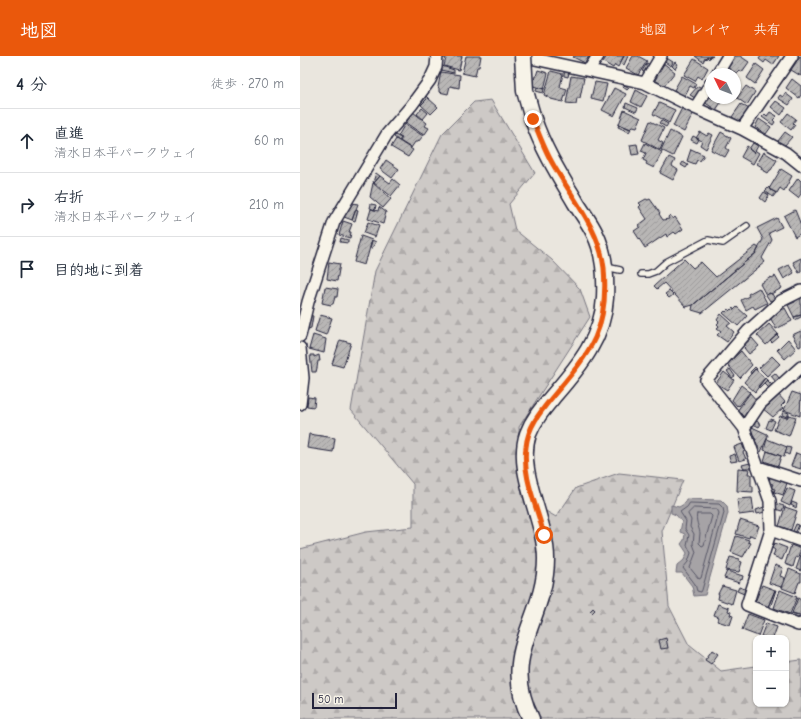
<!DOCTYPE html>
<html lang="ja">
<meta charset="utf-8">
<style>
:root{--surface:#fff;--page:#f2f2f3;--text:#1f2937;--muted:#747a83;--line:#e0e1e3;--accent:#ea580c}
body{margin:0;font-family:"Comic Neue","Klee One",sans-serif;background:var(--page);color:var(--text)}
.controls{position:absolute;right:12px;bottom:12px;display:grid;overflow:hidden;border-radius:8px;box-shadow:0 1px 3px #0004}
.controls button{width:36px;height:36px;display:grid;place-items:center;padding:0;border:0;border-bottom:1px solid var(--line);background:var(--surface);color:var(--text);font:20px sans-serif}
.compass{position:absolute;left:405px;top:12px;width:36px;height:36px;border-radius:50%;background:var(--surface);box-shadow:0 1px 3px #0004;rotate:313deg}
.scale{position:absolute;left:12px;bottom:10px;width:85px;box-sizing:border-box;padding-left:4px;border:2px solid #22223b;border-top:0;font-size:11px;line-height:14px;white-space:nowrap;color:#22223b;-webkit-text-stroke:3px #f7f3e8;paint-order:stroke}
.stop{position:absolute;width:12px;height:12px;margin:-9px;border:3px solid #ea580c;border-radius:50%;background:#fff}
.stop.end{background:#ea580c;border-color:#fff;box-shadow:0 1px 4px #0008}
.list{margin:0;padding:0;list-style:none}
h2{display:flex;justify-content:space-between;align-items:center;height:52px;margin:0;padding:0 16px;font-size:17px}
h2 small{font-size:13px;font-weight:400;color:var(--muted)}
.list li{display:grid;grid-template-columns:26px 1fr auto;gap:12px;align-items:center;box-sizing:border-box;height:64px;padding:0 16px;border-top:1px solid var(--line)}
.list b{display:block;font-size:15px;white-space:nowrap}
.list p{margin:0;font-size:13px;white-space:nowrap;color:var(--muted)}
.list em{font-size:13px;font-style:normal;color:var(--muted)}
.icon{flex:none;width:22px;height:22px;fill:none;stroke:currentColor;stroke-width:2;stroke-linecap:round;stroke-linejoin:round}
.map{position:relative;flex:none;width:501px;height:663px;overflow:hidden}
header{display:flex;align-items:center;gap:24px;box-sizing:border-box;height:56px;padding:0 20px;background:var(--accent);color:#fff}
header strong{font-size:19px}
nav{display:flex;gap:22px;margin-inline-start:auto;font-size:14px}
main{display:flex}
aside{flex:1;background:var(--surface)}
.map>svg:first-child{display:block}
</style>
<header>
<strong>地図</strong>
<nav><a>地図</a><a>レイヤ</a><a>共有</a></nav>
</header>
<main>
<aside>
<h2>4 分<small>徒歩 · 270 m</small></h2>
<ul class="list">
<li><svg class="icon" aria-label="ahead" viewBox="0 0 24 24"><path d="M12 20V5M6 11l6-6 6 6"/></svg><div><b>直進</b><p>清水日本平パークウェイ</p></div><em>60 m</em></li>
<li><svg class="icon" aria-label="right" viewBox="0 0 24 24"><path d="M7 20v-9h11M14 6l5 5-5 5"/></svg><div><b>右折</b><p>清水日本平パークウェイ</p></div><em>210 m</em></li>
<li><svg class="icon" aria-label="arrive" viewBox="0 0 24 24"><path d="M6 21V4h12l-3 4 3 4H6"/></svg><div><b>目的地に到着</b></div></li>
</ul>
</aside>
<div class="map">
<svg width="501" height="663" viewBox="0 0 501 663">
<defs>
<pattern id="forest-firs" width="22" height="20" patternUnits="userSpaceOnUse"><rect width="22" height="20" fill="#cdc9c6"/><path d="M5 1l3.5 6h-7zM16 11l3.5 6h-7z" fill="#b0acab"/></pattern>
<pattern id="building-hatch" width="6" height="6" patternUnits="userSpaceOnUse"><rect width="6" height="6" fill="#b8b6b5"/><path d="M-1 1l2-2M0 6l6-6M5 7l2-2" fill="none" stroke="#9e9c9d"/></pattern>
</defs>
<rect width="100%" height="100%" fill="#eae6de"/>
<filter id="ink" filterUnits="userSpaceOnUse"><feTurbulence type="fractalNoise" baseFrequency=".025" numOctaves="2"/><feDisplacementMap in="SourceGraphic" scale="8" xChannelSelector="R" yChannelSelector="G"/><feConvolveMatrix kernelMatrix="1 2 1 2 8 2 1 2 1" color-interpolation-filters="sRGB"/></filter>
<g filter="url(#ink)">
<!-- forest -->
<path fill="url(#forest-firs)" stroke="#787680" d="M 191,44 L 235,117 L 209,148 L 215,174 L 252,204 L 280,233 L 290,261 L 219,371 L 222,441 L 256,461 L 276,432 L 319,417 L 383,424 L 362,475 L 369,550 L 389,589 L 421,615 L 456,610 L 456,648 L 486,648 L 486,606 L 501,604 L 501,663 L 0,663 L 0,493 L 66,476 L 113,471 L 113,428 L 51,354 L 75,215 L 142,78 L 174,46 Z"/>
<!-- water -->
<path fill="#a6a3a6" stroke="#716f7b" d="M 386,443 L 421,444 L 427,450 L 428,457 L 405,539 L 394,540 L 392,530 L 382,517 L 376,517 L 377,510 L 384,504 L 387,497 L 381,488 L 384,484 L 385,478 L 380,476 L 382,466 L 376,459 L 371,457 L 371,449 L 379,451 L 384,448 Z"/>
<g fill="none" stroke-linecap="round" stroke-linejoin="round">
<!-- shore -->
<path stroke="#575666" stroke-width="1" d="M 390,447 L 419,448 L 423,452 L 424,457 L 402,534 L 401,536 L 397,535 L 395,528 L 383,512 L 388,506 L 391,497 L 387,489 L 389,479 L 385,473 L 386,465 L 380,456 L 387,451 Z
M 394,452 L 417,453 L 419,457 L 401,522 L 399,523 L 390,512 L 396,496 L 393,488 L 394,478 L 390,471 L 391,464 L 388,458 Z
M 397,458 L 410,458 L 412,460 L 404,489 L 402,490 L 399,487 C 399,484 400,480 400,477 C 399,471 395,464 397,458 Z"/>
</g>
<!-- building -->
<path fill="url(#building-hatch)" stroke="#22223b" d="M 145,0 L 162,0 L 159,14 L 144,10 L 146,2 L 144,2 Z
M 166,0 L 181,0 L 179,11 L 177,11 L 175,20 L 162,17 Z
M 274,0 L 289,0 L 285,7 L 273,1 Z
M 307,0 L 324,0 L 318,11 L 315,9 L 313,12 L 303,6 Z
M 324,0 L 328,0 L 324,9 L 320,7 Z
M 333,0 L 338,0 L 347,5 L 338,19 L 326,12 Z
M 395,0 L 413,0 L 412,1 L 410,0 L 409,3 L 407,1 L 406,3 L 405,2 L 403,6 Z
M 434,0 L 440,0 L 449,6 L 442,16 L 440,15 L 437,18 L 427,11 Z
M 461,0 L 479,0 L 473,9 L 466,4 L 464,7 L 459,3 Z
M 500,0 L 501,0 L 501,20 L 491,14 Z
M 365,1 L 373,6 L 371,10 L 363,5 Z
M 394,3 L 408,12 L 402,23 L 398,20 L 395,25 L 384,19 Z
M 375,6 L 378,8 L 375,13 L 372,10 Z
M 347,7 L 350,9 L 346,17 L 342,15 Z
M 363,7 L 375,16 L 364,30 L 355,24 L 357,21 L 356,18 Z
M 456,8 L 464,14 L 455,28 L 447,22 Z
M 142,10 L 154,14 L 154,17 L 141,14 Z
M 425,13 L 432,18 L 422,18 Z
M 238,14 L 248,17 L 244,33 L 233,30 L 235,20 L 236,20 Z
M 251,15 L 263,18 L 260,31 L 267,33 L 263,46 L 251,43 L 244,39 Z
M 264,15 L 269,16 L 268,21 L 264,20 Z
M 141,16 L 160,19 L 159,32 L 150,30 L 148,38 L 139,36 L 139,32 L 138,31 Z
M 271,20 L 284,22 L 280,42 L 277,42 L 276,48 L 266,47 Z
M 382,20 L 396,28 L 394,32 L 390,30 L 385,39 L 384,39 L 383,40 L 374,34 Z
M 492,23 L 501,30 L 501,39 L 499,42 L 486,32 Z
M 295,26 L 307,28 L 303,45 L 291,42 Z
M 325,29 L 329,32 L 327,34 L 323,31 Z
M 398,30 L 402,32 L 395,42 L 390,39 Z
M 446,30 L 455,36 L 447,49 L 437,42 Z
M 237,31 L 244,33 L 243,37 L 236,35 Z
M 314,32 L 326,38 L 314,60 L 302,54 Z
M 336,34 L 347,40 L 341,51 L 331,46 Z
M 411,35 L 411,42 L 424,42 L 416,54 L 404,46 Z
M 485,37 L 493,43 L 489,49 L 478,42 L 480,39 L 483,41 Z
M 126,40 L 128,42 L 121,49 L 119,47 Z
M 128,42 L 138,51 L 131,58 L 121,49 Z
M 476,45 L 486,52 L 481,59 L 471,51 Z
M 326,47 L 338,52 L 336,56 L 325,51 Z
M 359,47 L 375,54 L 369,67 L 353,58 Z
M 441,48 L 449,53 L 444,62 L 442,61 L 440,65 L 438,65 L 432,61 Z
M 122,52 L 128,57 L 123,63 L 117,58 Z
M 382,52 L 393,58 L 384,76 L 373,70 Z
M 324,54 L 341,62 L 337,71 L 333,70 L 330,73 L 319,68 Z
M 113,56 L 127,67 L 125,70 L 129,72 L 125,78 L 122,77 L 122,78 L 106,67 Z
M 470,56 L 477,60 L 473,64 L 475,66 L 473,69 L 462,61 L 465,58 L 467,60 Z
M 488,57 L 496,63 L 493,67 L 495,69 L 491,74 L 481,66 Z
M 459,63 L 471,71 L 466,78 L 455,71 Z
M 361,64 L 368,68 L 366,71 L 359,67 Z
M 350,65 L 364,72 L 358,84 L 363,87 L 360,94 L 342,84 Z
M 105,68 L 123,80 L 118,86 L 115,86 L 111,92 L 100,85 L 102,82 L 98,80 Z
M 319,68 L 331,73 L 329,76 L 318,71 Z
M 370,75 L 382,81 L 373,100 L 361,94 Z
M 400,76 L 407,80 L 409,77 L 413,79 L 406,93 L 400,89 L 402,85 L 396,82 Z
M 421,76 L 431,82 L 426,92 L 429,94 L 425,101 L 411,94 Z
M 485,76 L 492,81 L 484,90 L 478,85 Z
M 95,79 L 101,82 L 99,85 L 94,81 Z
M 393,80 L 399,83 L 397,87 L 391,84 Z
M 96,83 L 113,94 L 108,101 L 91,91 Z
M 345,87 L 362,96 L 354,112 L 346,108 L 347,106 L 343,104 L 346,97 L 341,95 Z
M 453,87 L 458,90 L 454,97 L 449,93 Z
M 337,88 L 339,98 L 332,99 L 330,89 Z
M 447,90 L 450,92 L 449,93 L 454,97 L 456,95 L 459,97 L 453,108 L 441,101 Z
M 391,93 L 404,99 L 400,105 L 397,104 L 395,108 L 387,105 Z
M 464,96 L 477,104 L 471,114 L 470,114 L 468,117 L 461,113 L 462,111 L 457,108 Z
M 369,101 L 375,104 L 372,110 L 378,114 L 373,124 L 360,117 Z
M 86,104 L 99,113 L 92,122 L 80,113 Z
M 383,106 L 388,109 L 386,112 L 381,109 Z
M 481,113 L 492,120 L 484,135 L 480,132 L 477,137 L 469,133 Z
M 76,117 L 80,120 L 74,127 L 73,126 Z
M 80,120 L 90,127 L 93,123 L 100,129 L 91,140 L 74,127 Z
M 498,122 L 501,125 L 501,138 L 498,142 L 489,135 Z
M 73,127 L 91,143 L 83,152 L 70,141 Z
M 469,131 L 470,132 L 469,133 L 476,137 L 473,141 L 465,135 Z
M 464,136 L 469,139 L 465,146 L 460,142 Z
M 346,143 L 348,144 L 350,143 L 360,157 L 359,158 L 363,164 L 369,163 L 368,161 L 370,159 L 373,163 L 375,161 L 383,173 L 376,178 L 374,176 L 367,181 L 366,178 L 345,192 L 334,175 L 340,171 L 339,169 L 347,163 L 339,151 L 341,149 L 339,147 Z
M 52,147 L 58,148 L 52,164 L 44,161 L 46,153 Z
M 71,148 L 76,149 L 75,154 L 70,152 Z
M 79,151 L 86,156 L 83,168 L 68,163 L 71,153 L 78,155 Z
M 56,153 L 58,154 L 55,165 L 52,164 Z
M 495,154 L 501,169 L 501,177 L 495,181 L 484,160 Z
M 477,162 L 482,171 L 469,177 L 472,184 L 462,202 L 465,206 L 402,257 L 392,254 L 393,249 L 456,197 L 463,183 L 457,172 Z
M 43,165 L 52,168 L 49,176 L 51,176 L 50,182 L 39,179 Z
M 68,166 L 79,170 L 75,181 L 64,177 Z
M 61,180 L 72,184 L 67,202 L 66,202 L 64,209 L 54,206 Z
M 41,182 L 48,184 L 48,187 L 40,186 Z
M 72,184 L 76,186 L 72,192 L 70,192 Z
M 456,190 L 459,192 L 456,197 L 393,249 L 386,251 L 364,227 L 357,233 L 354,230 L 384,203 L 393,212 L 401,206 L 416,221 Z
M 501,202 L 501,216 L 499,217 L 493,206 Z
M 29,206 L 40,208 L 37,225 L 27,223 Z
M 489,209 L 494,217 L 484,223 L 479,214 Z
M 475,220 L 482,232 L 471,238 L 470,237 L 466,239 L 460,228 L 471,221 L 472,222 Z
M 25,231 L 38,233 L 37,241 L 35,241 L 33,248 L 31,248 L 31,249 L 22,247 Z
M 459,232 L 467,247 L 455,253 L 453,250 L 446,254 L 441,244 L 449,240 L 448,238 Z
M 369,235 L 373,239 L 369,242 L 365,238 Z
M 470,237 L 471,238 L 472,238 L 475,243 L 470,245 L 466,239 Z
M 501,239 L 501,259 L 494,261 L 488,249 L 495,246 L 495,244 L 499,242 L 498,240 Z
M 437,251 L 447,260 L 438,270 L 423,257 L 425,255 L 426,256 L 429,253 L 430,255 L 433,252 L 434,254 Z
M 485,252 L 492,265 L 476,273 L 470,261 Z
M 421,258 L 431,267 L 427,270 L 434,276 L 427,286 L 417,279 L 421,275 L 417,272 L 419,270 L 417,268 L 419,266 L 417,264 Z
M 9,259 L 13,260 L 11,272 L 6,274 Z
M 20,259 L 32,262 L 26,279 L 15,275 Z
M 501,259 L 501,261 L 495,264 L 494,261 Z
M 469,268 L 478,278 L 466,289 L 457,279 Z
M 501,275 L 501,290 L 499,291 L 492,279 Z
M 13,279 L 26,283 L 24,297 L 9,293 Z
M 477,279 L 479,281 L 472,287 L 470,285 Z
M 452,282 L 459,290 L 449,298 L 444,292 L 446,290 L 445,288 Z
M 488,283 L 496,293 L 485,303 L 477,294 Z
M 40,284 L 51,287 L 43,311 L 32,308 Z
M 441,295 L 452,309 L 440,322 L 427,308 Z
M 10,299 L 14,299 L 14,301 L 19,299 L 20,305 L 18,305 L 17,312 L 16,316 L 12,316 Z
M 472,300 L 480,308 L 467,320 L 459,312 Z
M 455,311 L 457,313 L 456,314 L 455,313 L 451,318 L 450,316 Z
M 430,313 L 435,320 L 432,322 L 427,315 Z
M 455,313 L 465,322 L 455,336 L 444,326 Z
M 424,316 L 434,324 L 427,334 L 416,327 Z
M 475,317 L 480,323 L 476,326 L 471,320 Z
M 465,322 L 467,324 L 459,332 L 458,330 Z
M 467,324 L 473,330 L 470,333 L 464,327 Z
M 441,329 L 450,336 L 439,350 L 438,349 L 437,350 L 432,344 Z
M 492,336 L 501,339 L 500,360 L 484,354 Z
M 450,337 L 457,345 L 444,362 L 438,357 L 439,356 L 437,355 Z
M 478,338 L 485,346 L 481,350 L 483,352 L 473,361 L 462,352 L 466,348 L 468,350 L 470,348 L 468,347 Z
M 8,341 L 15,342 L 14,351 L 7,350 Z
M 483,355 L 489,357 L 487,361 L 482,359 Z
M 489,359 L 496,361 L 489,380 L 474,374 L 480,360 L 487,362 Z
M 471,363 L 475,365 L 471,374 L 466,372 L 469,364 L 471,365 Z
M 455,364 L 461,368 L 459,371 L 453,368 Z
M 452,371 L 467,378 L 468,380 L 461,396 L 458,395 L 458,389 L 456,389 L 457,387 L 455,386 L 456,383 L 452,382 L 450,376 Z
M 9,378 L 35,382 L 33,396 L 7,392 Z
M 467,383 L 487,391 L 484,401 L 464,394 Z
M 442,388 L 445,395 L 443,396 L 446,403 L 439,405 L 434,391 Z
M 487,391 L 491,392 L 489,399 L 485,397 Z
M 467,395 L 481,400 L 478,410 L 464,405 Z
M 496,397 L 501,399 L 501,413 L 491,410 Z
M 435,398 L 437,405 L 431,406 L 429,400 Z
M 450,407 L 452,412 L 444,412 L 442,409 Z
M 438,412 L 449,413 L 448,418 L 451,418 L 451,430 L 453,430 L 453,436 L 437,435 Z
M 471,418 L 488,424 L 483,439 L 474,436 L 475,433 L 471,432 L 473,428 L 468,427 Z
M 487,432 L 495,435 L 490,450 L 481,446 Z
M 452,442 L 454,457 L 439,459 L 437,443 Z
M 492,446 L 497,448 L 496,452 L 491,449 Z
M 474,447 L 484,450 L 482,455 L 475,453 Z
M 464,451 L 465,456 L 457,458 L 456,454 Z
M 485,451 L 497,455 L 491,474 L 479,470 Z
M 440,464 L 459,470 L 455,481 L 450,479 L 449,482 L 436,478 Z
M 496,468 L 499,469 L 496,476 L 493,475 Z
M 436,480 L 449,484 L 448,486 L 451,487 L 443,501 L 431,496 Z
M 474,487 L 487,492 L 482,504 L 473,500 L 475,494 L 472,492 Z
M 491,489 L 501,493 L 498,502 L 496,501 L 493,511 L 485,508 Z
M 501,499 L 501,515 L 496,513 Z
M 430,501 L 439,503 L 439,505 L 442,506 L 439,516 L 426,514 Z
M 475,509 L 483,512 L 480,520 L 485,522 L 481,531 L 469,527 Z
M 489,513 L 501,518 L 501,526 L 499,526 L 495,537 L 482,532 Z
M 427,515 L 443,520 L 442,524 L 441,523 L 439,527 L 424,522 Z
M 462,529 L 475,534 L 468,551 L 455,546 Z
M 422,530 L 436,534 L 432,548 L 418,543 L 419,538 L 418,538 Z
M 439,531 L 445,533 L 444,538 L 437,535 Z
M 475,534 L 476,534 L 470,552 L 468,551 Z
M 480,534 L 497,541 L 490,558 L 474,552 Z
M 498,542 L 501,544 L 501,560 L 492,557 Z
M 418,548 L 429,552 L 428,555 L 431,556 L 430,559 L 433,560 L 430,569 L 417,565 L 419,561 L 414,559 Z
M 293,552 L 295,554 L 292,557 L 290,555 Z
M 492,557 L 500,559 L 498,563 L 491,560 Z
M 448,558 L 464,564 L 458,580 L 442,574 Z
M 466,567 L 477,571 L 473,582 L 466,582 L 461,580 Z
M 366,582 L 368,592 L 361,593 L 359,584 Z
M 412,594 L 418,598 L 411,608 L 405,604 Z"/>
<g fill="none" stroke-linecap="round" stroke-linejoin="round">
<defs>
<path id="lane" d="M 306,211 L 320,214
M 341,218 L 348,218 L 356,215 L 366,206 L 408,184 L 423,187 L 447,170"/>
<path id="street" d="M 221,0 L 345,27 L 395,52 L 442,73 L 486,97 L 501,109
M 289,14 L 298,0
M 417,18 L 428,0
M 345,27 L 361,0
M 395,52 L 411,27
M 442,73 L 492,0
M 501,235 L 481,245 L 448,275 L 406,324 L 444,372 L 470,445 L 471,474 L 447,549 L 498,569 L 501,568
M 0,280 L 8,246 L 34,166 L 87,78 L 111,50 L 130,24 L 136,11 L 137,0
M 0,292 L 3,322 L 0,348
M 444,372 L 460,348 L 501,311
M 458,411 L 501,425
M 471,474 L 501,485"/>
<path id="secondary" d="M 231,663 C 198,597 246,564 246,503 C 246,463 215,416 228,378 C 234,362 245,350 255,338 C 280,309 303,281 305,242 C 306,221 304,196 295,178 C 290,167 282,157 276,147 C 260,120 243,93 233,63"/>
</defs>
<!-- lane casing -->
<use href="#lane" stroke="#22223b" stroke-width="8"/>
<!-- street casing -->
<use href="#street" stroke="#22223b" stroke-width="14"/>
<!-- secondary casing -->
<use href="#secondary" stroke="#22223b" stroke-width="19"/>
<!-- lane -->
<use href="#lane" stroke="#f7f3e8" stroke-width="5.5"/>
<!-- street -->
<use href="#street" stroke="#f7f3e8" stroke-width="11"/>
<!-- secondary -->
<use href="#secondary" stroke="#f7f3e8" stroke-width="16"/>
<defs>
<path id="secondary-bridge" d="M 223,0 L 225,35 L 233,63"/>
</defs>
<!-- secondary-bridge casing -->
<use href="#secondary-bridge" stroke="#22223b" stroke-width="19" stroke-linecap="butt"/>
<!-- secondary-bridge -->
<use href="#secondary-bridge" stroke="#f7f3e8" stroke-width="16"/>
</g>
</g>
<g fill="none" stroke-linecap="round" stroke-linejoin="round" filter="url(#ink)">
<!-- route -->
<path stroke="#ea580c" stroke-width="5" d="M 233,63 C 239,79 245,95 254,110 C 272,141 300,175 304,212 C 309,273 292,294 254,339 C 241,355 228,370 226,391 C 222,421 237,450 244,479"/>
</g>
</svg>
<div class="controls">
<button>+</button>
<button>−</button>
</div>
<svg class="compass" viewBox="-18 -18 36 36"><path d="M0-13l5 13h-10z" fill="#e53935"/><path d="M0 13l5-13h-10z" fill="#747a83"/></svg>
<div class="scale">50 m</div>
<div class="stop" style="left:244px;top:479px"></div>
<div class="stop end" style="left:233px;top:63px"></div>
</div>
</main>
